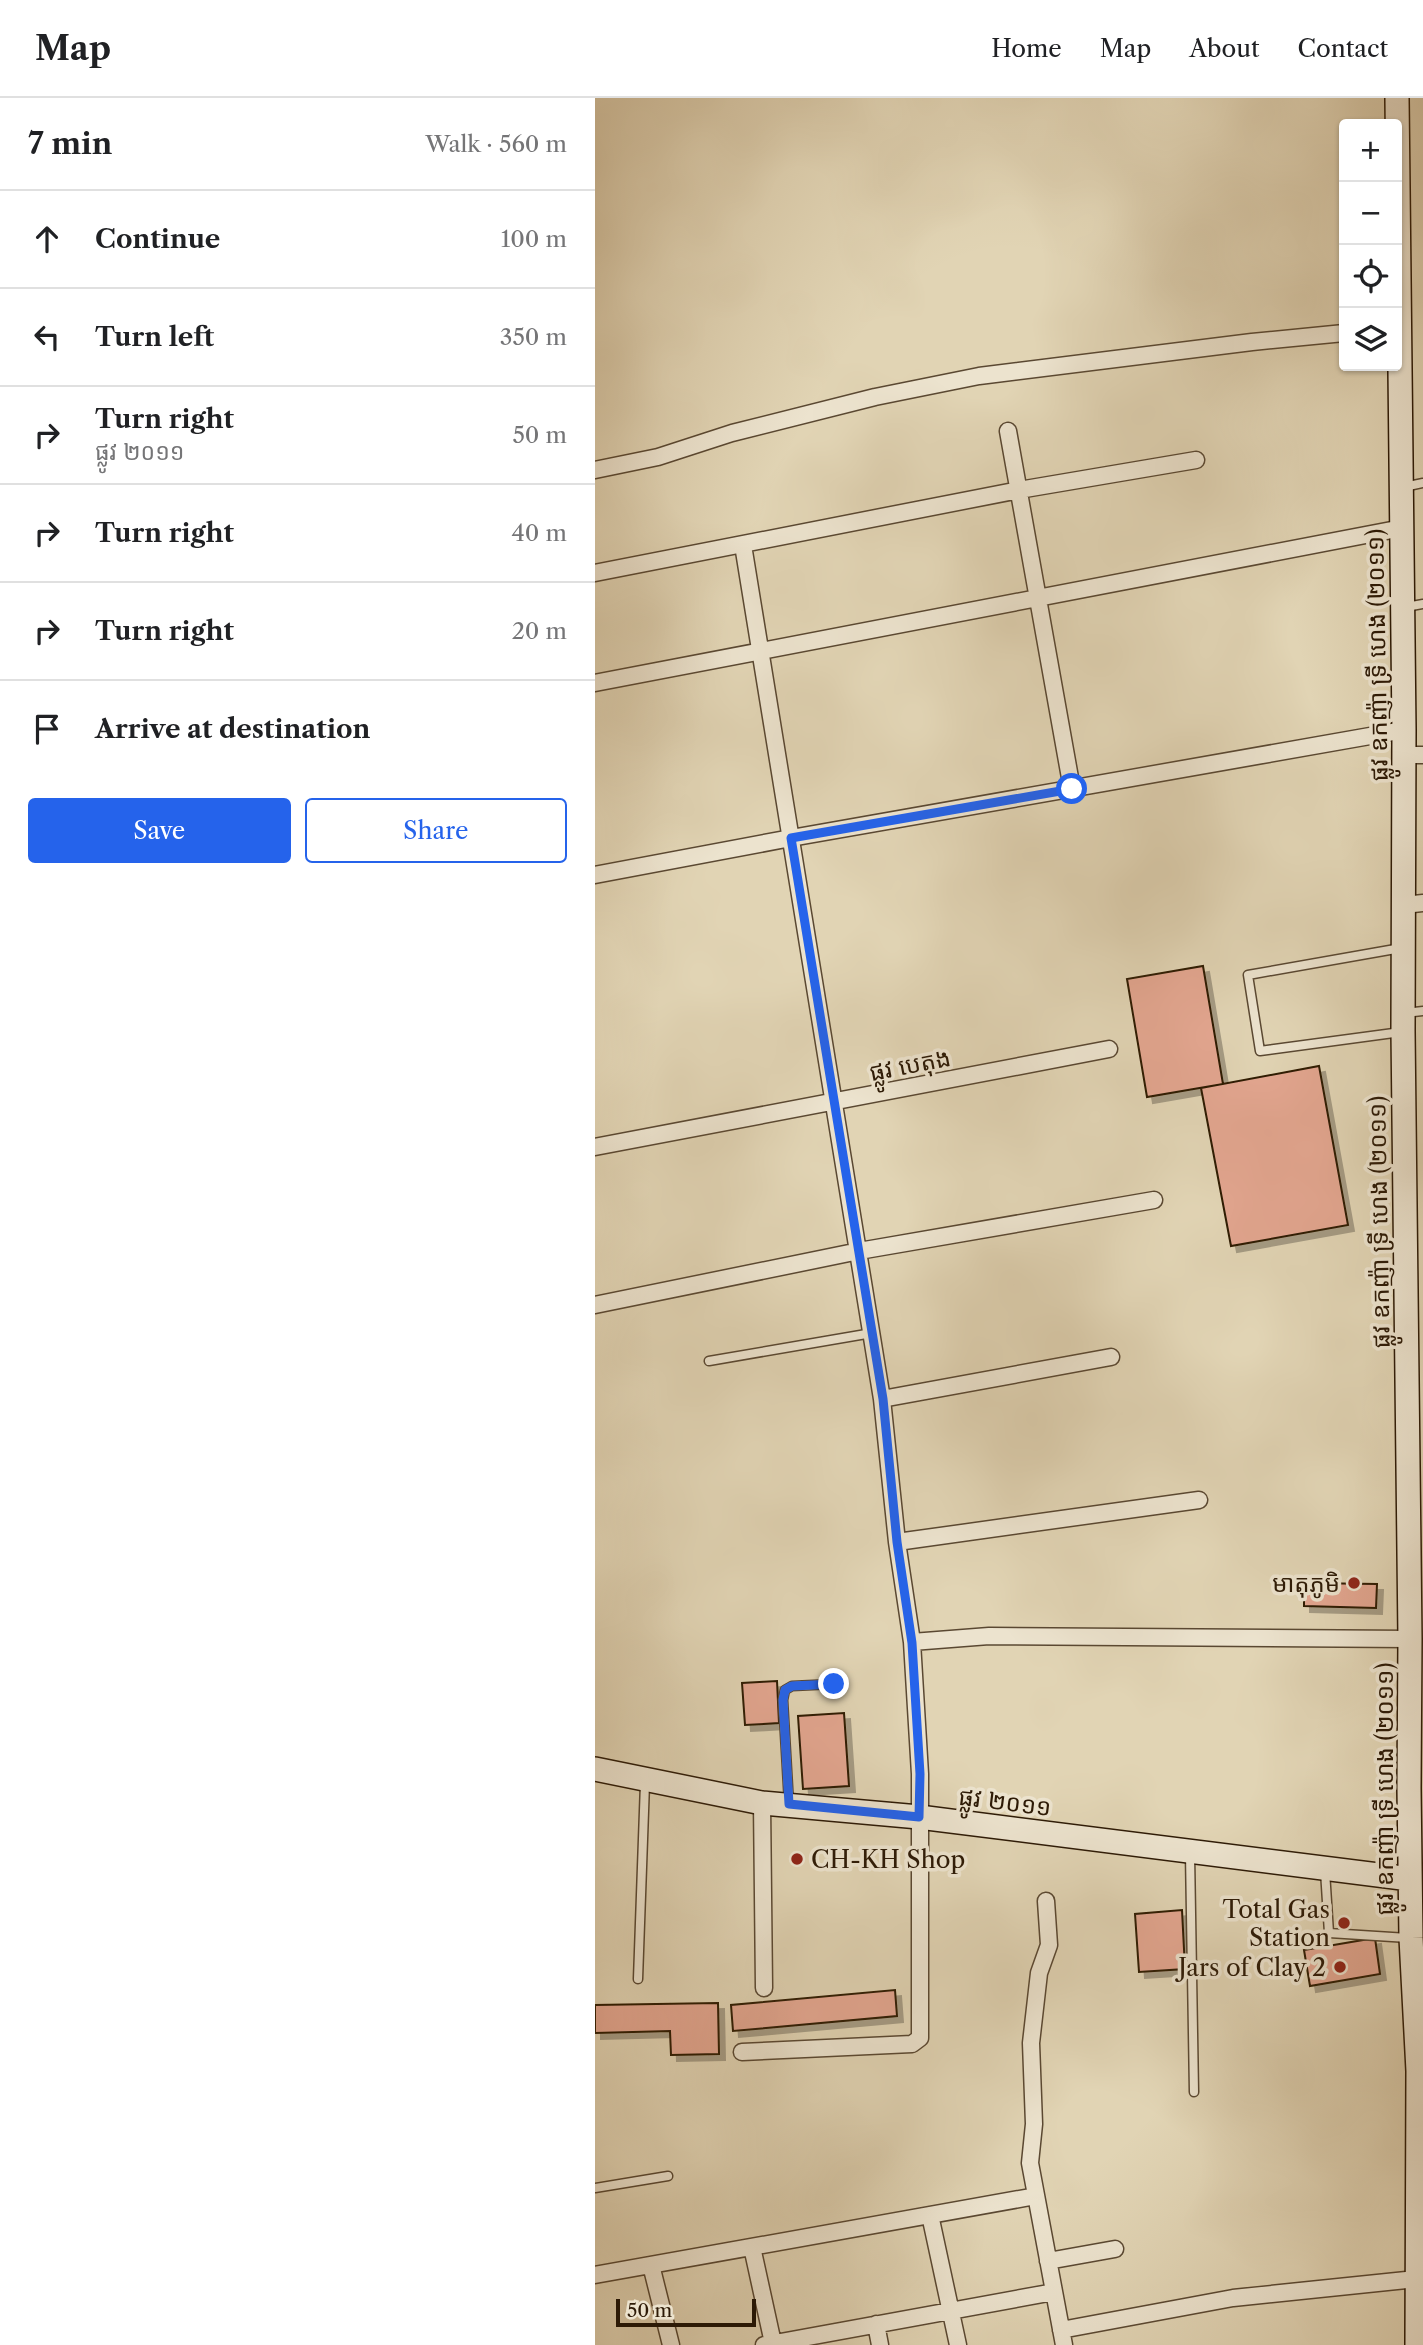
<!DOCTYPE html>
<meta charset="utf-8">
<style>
:root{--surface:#fff;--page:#f6f6f6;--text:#202124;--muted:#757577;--line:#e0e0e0;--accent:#2563eb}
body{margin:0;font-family:"Libre Caslon Text","Noto Sans Khmer",serif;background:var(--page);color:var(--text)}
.controls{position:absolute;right:21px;top:21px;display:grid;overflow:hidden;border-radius:7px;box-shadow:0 2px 5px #0004}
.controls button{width:63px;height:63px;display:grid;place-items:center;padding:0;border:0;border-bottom:2px solid var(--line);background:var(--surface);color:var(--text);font:35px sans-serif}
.scale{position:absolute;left:21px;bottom:18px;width:140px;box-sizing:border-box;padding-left:7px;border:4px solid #2d1a06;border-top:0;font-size:19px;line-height:24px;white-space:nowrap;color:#2d1a06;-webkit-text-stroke:5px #ece3ce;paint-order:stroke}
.stop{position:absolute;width:21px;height:21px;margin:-16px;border:5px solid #2563eb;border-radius:50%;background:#fff}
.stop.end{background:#2563eb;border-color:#fff;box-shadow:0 2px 7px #0008}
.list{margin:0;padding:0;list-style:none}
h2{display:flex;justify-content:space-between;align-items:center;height:91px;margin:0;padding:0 28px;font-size:30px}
h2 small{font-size:23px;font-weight:400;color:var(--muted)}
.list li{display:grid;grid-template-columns:46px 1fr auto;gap:21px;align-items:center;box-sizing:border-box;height:98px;padding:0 28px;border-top:2px solid var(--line)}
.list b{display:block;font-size:26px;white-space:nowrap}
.list p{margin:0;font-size:23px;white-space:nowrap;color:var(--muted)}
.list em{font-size:23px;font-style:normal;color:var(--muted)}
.actions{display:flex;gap:14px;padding:21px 28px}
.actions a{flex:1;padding:16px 0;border:2px solid var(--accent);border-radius:7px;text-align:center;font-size:24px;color:var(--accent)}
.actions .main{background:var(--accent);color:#fff}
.icon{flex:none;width:38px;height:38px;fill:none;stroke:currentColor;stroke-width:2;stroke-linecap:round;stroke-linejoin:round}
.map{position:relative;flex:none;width:828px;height:2247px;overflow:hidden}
header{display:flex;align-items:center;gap:42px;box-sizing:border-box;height:98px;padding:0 35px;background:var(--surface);border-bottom:2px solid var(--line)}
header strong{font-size:33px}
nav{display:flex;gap:38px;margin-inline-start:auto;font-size:24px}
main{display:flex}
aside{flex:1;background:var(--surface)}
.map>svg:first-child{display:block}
</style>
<header>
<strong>Map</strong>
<nav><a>Home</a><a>Map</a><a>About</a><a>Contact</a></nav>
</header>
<main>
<aside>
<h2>7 min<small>Walk · 560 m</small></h2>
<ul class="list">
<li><svg class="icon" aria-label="ahead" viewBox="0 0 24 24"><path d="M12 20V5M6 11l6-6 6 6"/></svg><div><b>Continue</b></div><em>100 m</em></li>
<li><svg class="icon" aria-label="left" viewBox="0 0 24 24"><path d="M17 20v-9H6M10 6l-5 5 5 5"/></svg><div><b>Turn left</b></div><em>350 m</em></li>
<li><svg class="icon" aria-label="right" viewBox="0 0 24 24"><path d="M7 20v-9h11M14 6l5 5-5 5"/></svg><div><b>Turn right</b><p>ផ្លូវ ២០១១</p></div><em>50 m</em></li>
<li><svg class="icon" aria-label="right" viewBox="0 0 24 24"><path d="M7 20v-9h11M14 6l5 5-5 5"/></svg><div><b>Turn right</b></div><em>40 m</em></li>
<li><svg class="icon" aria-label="right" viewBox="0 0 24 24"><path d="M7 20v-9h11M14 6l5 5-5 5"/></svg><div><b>Turn right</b></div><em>20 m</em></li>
<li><svg class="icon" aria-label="arrive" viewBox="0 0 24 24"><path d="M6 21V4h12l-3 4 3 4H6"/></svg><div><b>Arrive at destination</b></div></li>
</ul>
<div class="actions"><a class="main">Save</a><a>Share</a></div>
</aside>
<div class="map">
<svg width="828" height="2247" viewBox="0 0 828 2247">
<defs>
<filter id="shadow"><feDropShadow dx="6" dy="6" stdDeviation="0" flood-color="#0004"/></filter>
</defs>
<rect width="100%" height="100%" fill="#e1d4b4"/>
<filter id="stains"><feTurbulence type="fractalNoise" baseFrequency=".00286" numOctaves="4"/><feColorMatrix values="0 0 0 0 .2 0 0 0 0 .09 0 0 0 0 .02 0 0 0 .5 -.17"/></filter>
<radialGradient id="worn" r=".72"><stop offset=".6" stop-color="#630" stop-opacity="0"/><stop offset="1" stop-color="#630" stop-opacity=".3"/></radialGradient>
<!-- building -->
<path fill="#e3a690" stroke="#2d1a06" stroke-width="2" filter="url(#shadow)" d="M 608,868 L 628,986 L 552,999 L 532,881 Z
M 724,968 L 753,1127 L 636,1148 L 606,990 Z
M 709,1485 L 782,1486 L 781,1510 L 709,1508 Z
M 182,1583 L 184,1625 L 150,1627 L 147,1585 Z
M 249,1615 L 254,1688 L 208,1691 L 203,1618 Z
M 587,1812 L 590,1871 L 544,1874 L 540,1816 Z
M 780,1840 L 785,1876 L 715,1888 L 709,1852 Z
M 300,1892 L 302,1918 L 138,1933 L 136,1907 Z
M 123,1905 L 124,1956 L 76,1957 L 75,1933 L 0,1935 L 0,1907 Z"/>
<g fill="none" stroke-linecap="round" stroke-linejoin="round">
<defs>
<path id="lane" d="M 809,389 L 828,385
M 811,509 L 828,506
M 806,850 L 653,877 L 665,953 L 806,934
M 810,915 L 828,913
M 114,1263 L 277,1235
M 194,1706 L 188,1602 L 190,1592 L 197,1588 L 239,1586
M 595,1756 L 599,1994
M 730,1773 L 734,1835 L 813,1840
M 43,1881 L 50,1685
M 0,2090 L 73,2078"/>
<path id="street" d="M 413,333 L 477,691
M 0,372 L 63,359 L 137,335 L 280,299 L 384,278 L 657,244 L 749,235
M 0,475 L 424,392 L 601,362
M 0,585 L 807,430
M 809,657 L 828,657
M 0,777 L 196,740 L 809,632
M 809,807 L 828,805
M 0,1049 L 514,951
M 0,1207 L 264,1153 L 559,1102
M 287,1301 L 516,1259
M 302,1444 L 604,1402
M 317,1544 L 394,1538 L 815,1541
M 167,1705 L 169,1890
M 451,1803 L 454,1847 L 444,1875 L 436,1945 L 439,2026 L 435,2065 L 469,2247
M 147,1954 L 317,1946 L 325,1940 L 325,1676 L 317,1544 L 302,1444 L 287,1301 L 148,447
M 335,2117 L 363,2247
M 157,2149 L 178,2245
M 453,2163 L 520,2151
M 56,2167 L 76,2247
M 0,2177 L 441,2098
M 281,2226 L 285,2247
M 466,2232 L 638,2200 L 821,2181
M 169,2247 L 459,2194"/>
<path id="secondary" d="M 802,0 L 809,632 L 808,933 L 815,1541 L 814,1690 L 816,1840 L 823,1973 L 822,2247
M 0,1671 L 167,1705 L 324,1719 L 815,1781"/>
</defs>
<!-- lane casing -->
<use href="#lane" stroke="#5a4832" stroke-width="11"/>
<!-- street casing -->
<use href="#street" stroke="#5a4832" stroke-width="19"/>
<!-- secondary casing -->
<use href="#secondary" stroke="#2d1a06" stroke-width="26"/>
<!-- lane -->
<use href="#lane" stroke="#ece3ce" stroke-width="8"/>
<!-- street -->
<use href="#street" stroke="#ece3ce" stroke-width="16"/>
<!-- secondary -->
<use href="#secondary" stroke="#ece3ce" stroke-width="23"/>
</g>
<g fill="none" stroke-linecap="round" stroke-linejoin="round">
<!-- route -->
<path stroke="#2563eb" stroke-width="9" d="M 239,1586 L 197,1588 L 190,1592 L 188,1602 L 194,1706 L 324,1719 L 325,1676 L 317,1545 L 302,1444 L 288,1301 L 196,740 L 477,691"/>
</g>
<!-- markers -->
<g fill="#8f2418" stroke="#ece3ce" stroke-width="2.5">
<circle cx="759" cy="1485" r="7"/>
<circle cx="202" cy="1761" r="7"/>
<circle cx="749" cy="1825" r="7"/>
<circle cx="745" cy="1869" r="7"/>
</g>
<g text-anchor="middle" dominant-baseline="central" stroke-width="7" stroke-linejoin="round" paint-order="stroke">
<!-- street labels -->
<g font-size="24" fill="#2d1a06" stroke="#ece3ce">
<text transform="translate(782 557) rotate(-91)">ផ្លូវ ឧកញ៉ា ទ្រី ហេង (២០១១)</text>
<text transform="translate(315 967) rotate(-11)">ផ្លូវ បេតុង</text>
<text transform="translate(784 1124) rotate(-91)">ផ្លូវ ឧកញ៉ា ទ្រី ហេង (២០១១)</text>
<text transform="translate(789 1691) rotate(-90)">ផ្លូវ ឧកញ៉ា ទ្រី ហេង (២០១១)</text>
<text transform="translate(410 1704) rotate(7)">ផ្លូវ ២០១១</text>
</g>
<!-- poi labels -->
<g font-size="24" fill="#2d1a06" stroke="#ece3ce" text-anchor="end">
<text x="745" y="1485">មាតុភូមិ</text>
<text x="216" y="1761" text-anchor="start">CH-KH Shop</text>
<text x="735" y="1811">Total Gas<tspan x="735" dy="28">Station</tspan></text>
<text x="731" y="1869">Jars of Clay 2</text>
</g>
</g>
<rect width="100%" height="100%" filter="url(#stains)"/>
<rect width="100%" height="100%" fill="url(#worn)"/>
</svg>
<div class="controls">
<button>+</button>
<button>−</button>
<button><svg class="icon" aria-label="locate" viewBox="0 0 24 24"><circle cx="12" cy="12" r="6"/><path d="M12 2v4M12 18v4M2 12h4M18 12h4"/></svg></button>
<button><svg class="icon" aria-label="layers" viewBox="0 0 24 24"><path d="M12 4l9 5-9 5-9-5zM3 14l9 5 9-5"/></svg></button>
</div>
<div class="scale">50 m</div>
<div class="stop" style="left:477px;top:691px"></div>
<div class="stop end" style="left:239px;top:1586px"></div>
</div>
</main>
